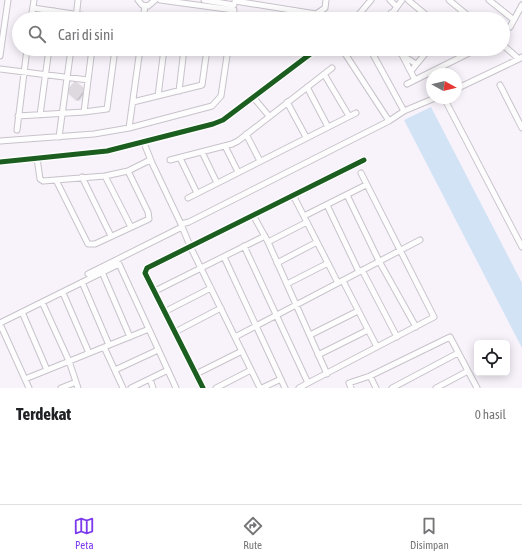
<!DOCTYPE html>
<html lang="id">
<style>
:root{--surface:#fff;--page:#f2f2f2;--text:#202124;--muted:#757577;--line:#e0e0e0;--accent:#7c3aed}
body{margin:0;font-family:"Asap Condensed",sans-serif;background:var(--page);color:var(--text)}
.controls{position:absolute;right:12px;bottom:12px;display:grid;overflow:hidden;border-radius:6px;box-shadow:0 2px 10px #0003}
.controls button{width:36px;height:36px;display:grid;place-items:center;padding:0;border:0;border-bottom:1px solid var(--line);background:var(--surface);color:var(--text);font:20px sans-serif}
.compass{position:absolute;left:426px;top:68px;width:36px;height:36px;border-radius:50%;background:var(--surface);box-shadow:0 2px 10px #0003;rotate:98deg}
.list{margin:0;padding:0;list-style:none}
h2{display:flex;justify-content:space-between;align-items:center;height:52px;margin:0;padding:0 16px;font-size:17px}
h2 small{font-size:13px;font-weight:400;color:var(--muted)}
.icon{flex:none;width:22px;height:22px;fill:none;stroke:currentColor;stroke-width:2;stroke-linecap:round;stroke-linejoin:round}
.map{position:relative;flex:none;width:522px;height:388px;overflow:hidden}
.search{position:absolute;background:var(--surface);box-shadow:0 2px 10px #0003;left:12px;right:12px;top:12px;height:44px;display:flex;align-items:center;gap:10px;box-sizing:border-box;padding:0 14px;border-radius:22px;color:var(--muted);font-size:15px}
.sheet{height:116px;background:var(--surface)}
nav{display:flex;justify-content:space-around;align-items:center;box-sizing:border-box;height:56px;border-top:1px solid var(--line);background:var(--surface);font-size:11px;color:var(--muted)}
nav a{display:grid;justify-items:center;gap:2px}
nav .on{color:var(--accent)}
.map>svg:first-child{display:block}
</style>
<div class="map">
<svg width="522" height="388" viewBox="0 0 522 388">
<defs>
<filter id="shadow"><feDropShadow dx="1" dy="2" stdDeviation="1" flood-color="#0004"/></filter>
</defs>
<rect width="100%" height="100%" fill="#f8f2fa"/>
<!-- water -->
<path fill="#d2e3f6" d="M 431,107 L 522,283 L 522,348 L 404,120 Z"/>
<!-- building -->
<path fill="#ded9df" filter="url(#shadow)" d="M 75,81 L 85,89 L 77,99 L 67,90 Z"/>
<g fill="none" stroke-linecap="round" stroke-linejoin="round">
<defs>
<path id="minor" d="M 138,0 L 142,5 L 148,6 L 155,0
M 160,0 L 234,10 L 233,19
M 204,0 L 234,5
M 390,0 L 396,6
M 408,0 L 431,19
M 449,0 L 472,19
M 489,0 L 514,20
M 235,1 L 316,14 L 325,8 L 326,0
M 33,8 L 107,19
M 391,13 L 398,19
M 31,19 L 34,0
M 53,19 L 54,11
M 76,19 L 78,0
M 143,19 L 145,6
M 355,19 L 371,0
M 388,19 L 402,0
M 510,27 L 522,5
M 503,45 L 519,59 L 522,57
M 342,49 L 389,121
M 370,49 L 404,111
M 399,49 L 415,80
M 402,55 L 416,64
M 0,56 L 8,0
M 0,69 L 88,80
M 411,71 L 429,49
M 324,74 L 349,116
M 407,84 L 477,49
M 500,85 L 522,128
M 307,87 L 328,127
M 456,89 L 519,59
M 179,91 L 184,49
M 158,96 L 164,49
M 253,97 L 269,116
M 444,98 L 522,247
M 133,102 L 202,85 L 207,49
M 287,102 L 306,137
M 84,112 L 92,49
M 40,115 L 49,49
M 18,116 L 84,112 L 107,109 L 115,49
M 129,128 L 140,49
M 17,130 L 27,49
M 246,134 L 260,161
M 59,137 L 71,49
M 0,141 L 94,134 L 129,128 L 212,106 L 221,96 L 228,49
M 144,143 L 152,163 L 181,224 L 189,222 L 389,121 L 404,111 L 435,98
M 225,146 L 238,172
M 202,152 L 217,183
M 37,158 L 40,179 L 43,181 L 105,176 L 128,171 L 150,160
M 180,158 L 197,193
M 170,160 L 232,144 L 238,141 L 332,68
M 0,162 L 107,151 L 213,124 L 223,120 L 317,49
M 105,176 L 131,227
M 82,177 L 111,236
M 56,180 L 88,244 L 95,244 L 149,219 L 148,212 L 128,171
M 293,195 L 338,283
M 347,195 L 379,261 L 416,327
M 188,198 L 356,113
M 327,205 L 359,272
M 253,215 L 268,242 L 327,374
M 304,216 L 366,185
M 181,224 L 190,246 L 260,388
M 268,242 L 307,222
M 244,246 L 308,383 L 299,388
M 224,257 L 285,388
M 277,263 L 317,242
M 362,270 L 397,337
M 102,272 L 130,337
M 88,274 L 182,227
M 343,281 L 377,347
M 82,282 L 109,345
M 287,284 L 328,263
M 155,291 L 265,236
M 63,293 L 89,353
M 42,302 L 69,361 L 78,388
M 166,311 L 211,288
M 22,312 L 47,370
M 0,323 L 119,264 L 176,388
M 0,324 L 29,388
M 175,332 L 221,308
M 310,335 L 358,311
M 235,337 L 420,240
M 104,347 L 123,388
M 318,355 L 368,330
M 115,370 L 158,350
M 196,374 L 242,351
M 370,376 L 376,388
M 25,379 L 149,329
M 150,379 L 153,388
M 308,383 L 434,317 L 361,173
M 61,388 L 76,382
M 131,388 L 168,370
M 203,388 L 145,273 L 147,268 L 364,160
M 216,388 L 251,370
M 262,388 L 281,379
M 351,388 L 349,383 L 370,376 L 450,337 L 477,388
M 392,388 L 458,353
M 436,388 L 468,371"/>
</defs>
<!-- minor casing -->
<use href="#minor" stroke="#c8c3ca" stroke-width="7"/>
<!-- minor -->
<use href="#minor" stroke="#fefdfe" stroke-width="5"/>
<defs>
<path id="cycleway" d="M 0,162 L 107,151 L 213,124 L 223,120 L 317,49
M 203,388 L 145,273 L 147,268 L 364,160"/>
</defs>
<!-- cycleway casing -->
<use href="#cycleway" stroke="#fff" stroke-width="8"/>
<!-- cycleway -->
<use href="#cycleway" stroke="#1b5e20" stroke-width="5"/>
</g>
</svg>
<div class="controls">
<button><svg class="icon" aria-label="locate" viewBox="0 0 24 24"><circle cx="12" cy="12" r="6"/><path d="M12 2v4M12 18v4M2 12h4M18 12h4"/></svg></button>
</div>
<svg class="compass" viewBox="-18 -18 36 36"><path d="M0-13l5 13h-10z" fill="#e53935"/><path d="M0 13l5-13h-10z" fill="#757577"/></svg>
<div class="search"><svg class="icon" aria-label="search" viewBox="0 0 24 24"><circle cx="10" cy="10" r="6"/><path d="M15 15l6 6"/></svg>Cari di sini</div>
</div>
<section class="sheet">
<h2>Terdekat<small>0 hasil</small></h2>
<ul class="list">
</ul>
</section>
<nav>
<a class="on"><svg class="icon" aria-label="map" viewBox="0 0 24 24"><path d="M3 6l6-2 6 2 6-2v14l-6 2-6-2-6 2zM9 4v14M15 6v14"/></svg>Peta</a>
<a><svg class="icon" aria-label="directions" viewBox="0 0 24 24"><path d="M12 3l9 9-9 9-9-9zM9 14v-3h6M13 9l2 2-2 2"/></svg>Rute</a>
<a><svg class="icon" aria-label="saved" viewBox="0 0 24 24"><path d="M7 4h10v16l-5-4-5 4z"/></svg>Disimpan</a>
</nav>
